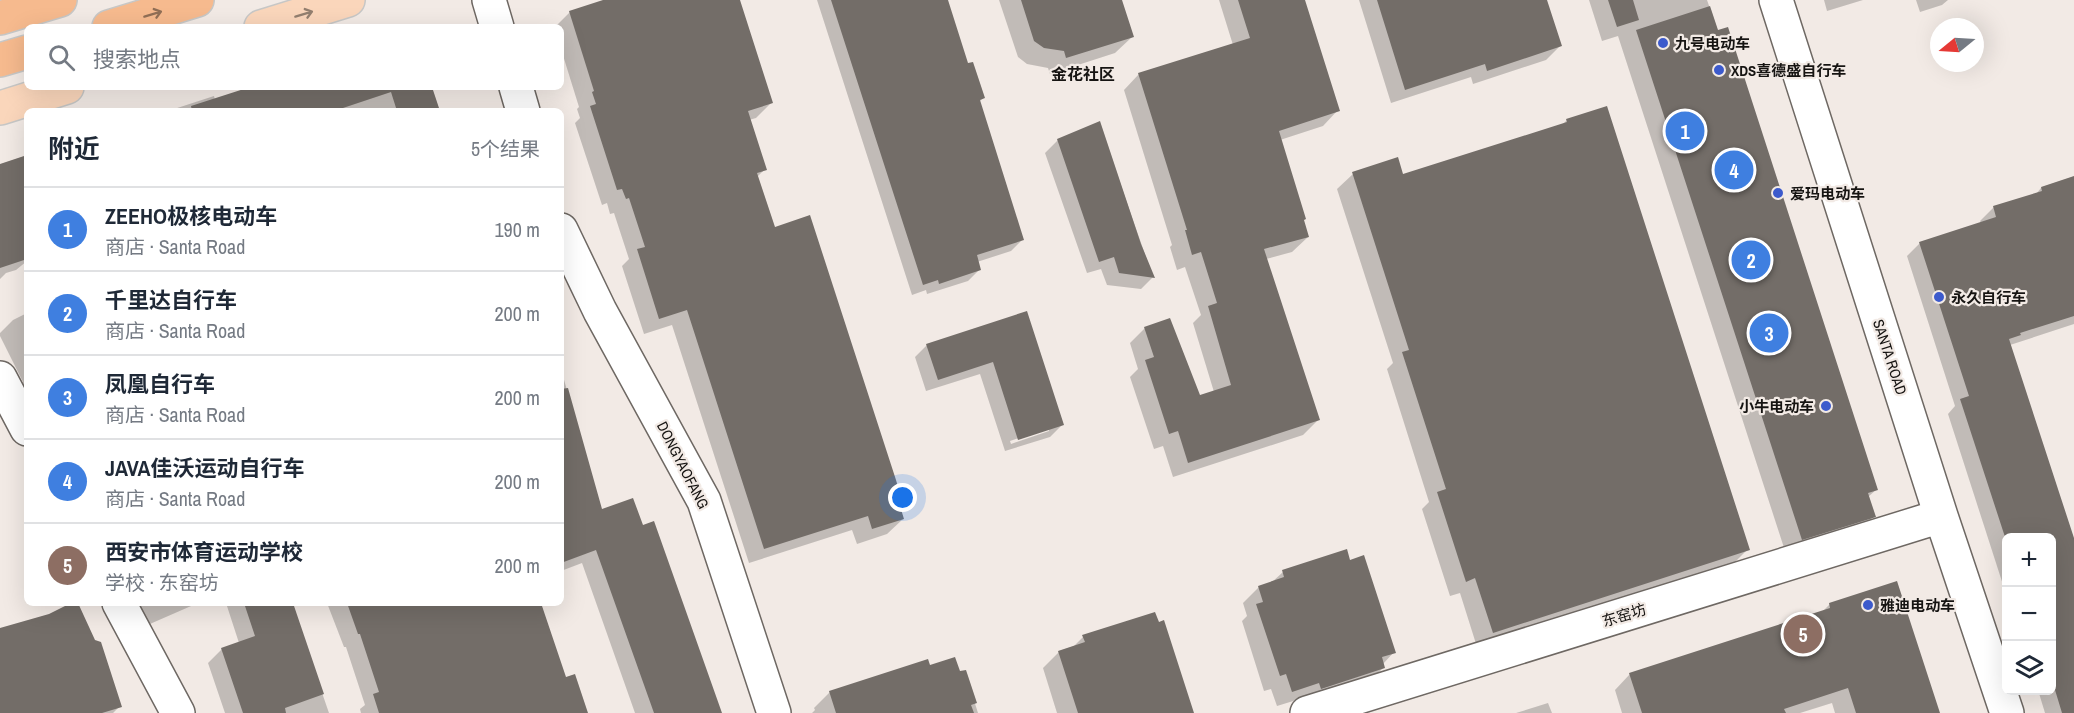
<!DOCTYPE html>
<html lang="zh">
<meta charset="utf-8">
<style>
:root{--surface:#fff;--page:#f2f2f3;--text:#1f2937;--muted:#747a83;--line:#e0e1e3;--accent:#3c5acc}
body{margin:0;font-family:"Archivo Narrow","Noto Sans SC",sans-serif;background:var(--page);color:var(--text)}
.controls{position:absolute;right:18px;bottom:18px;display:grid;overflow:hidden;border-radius:9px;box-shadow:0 6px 24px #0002}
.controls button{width:54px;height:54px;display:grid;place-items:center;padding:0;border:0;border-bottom:2px solid var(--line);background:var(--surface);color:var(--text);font:30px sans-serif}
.compass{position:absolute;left:1930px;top:18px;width:54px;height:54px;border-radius:50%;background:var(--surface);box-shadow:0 6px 24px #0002;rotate:252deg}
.you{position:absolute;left:903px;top:498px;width:21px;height:21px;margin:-15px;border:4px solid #fff;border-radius:50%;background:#1a73e8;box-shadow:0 0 0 9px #1a73e833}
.badge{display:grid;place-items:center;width:39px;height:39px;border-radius:50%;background:var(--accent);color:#fff;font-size:20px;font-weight:700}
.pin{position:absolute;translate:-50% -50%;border:3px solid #fff;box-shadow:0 2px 6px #0006}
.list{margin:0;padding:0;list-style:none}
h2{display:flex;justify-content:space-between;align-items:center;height:78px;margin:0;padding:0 24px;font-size:26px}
h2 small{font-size:20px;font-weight:400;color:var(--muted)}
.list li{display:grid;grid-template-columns:39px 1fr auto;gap:18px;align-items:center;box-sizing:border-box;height:84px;padding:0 24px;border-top:2px solid var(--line)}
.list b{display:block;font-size:22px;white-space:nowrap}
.list p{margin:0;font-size:20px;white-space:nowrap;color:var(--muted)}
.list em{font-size:20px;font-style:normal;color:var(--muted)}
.icon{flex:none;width:33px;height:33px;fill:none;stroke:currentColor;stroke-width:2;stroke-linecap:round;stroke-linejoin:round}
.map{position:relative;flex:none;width:2074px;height:713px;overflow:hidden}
.search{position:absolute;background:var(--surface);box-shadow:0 6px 24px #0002;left:24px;top:24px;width:540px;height:66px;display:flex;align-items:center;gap:15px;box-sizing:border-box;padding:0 21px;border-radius:9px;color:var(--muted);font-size:22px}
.panel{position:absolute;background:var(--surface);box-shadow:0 6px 24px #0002;left:24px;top:108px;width:540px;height:498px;border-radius:9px}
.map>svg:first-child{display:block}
</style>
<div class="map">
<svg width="2074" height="713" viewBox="0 0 2074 713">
<rect width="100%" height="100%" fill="#f2eae5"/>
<!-- shadow -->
<path fill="#0003" fill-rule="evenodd" d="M 608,0 L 738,0 L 771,103 L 756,118 L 749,120 L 765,169 L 757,177 L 774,228 L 899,507 L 903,519 L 887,534 L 857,544 L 852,530 L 749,563 L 672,325 L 644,334 L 622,266 L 629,259 L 614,213 L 610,214 L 607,203 L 602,205 L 575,123 L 580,118 L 577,109 L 579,107 L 561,49 L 561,27 L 555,27 L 570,12 Z
M 817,0 L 946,0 L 967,65 L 983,98 L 979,102 L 1023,239 L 1011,251 L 977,262 L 980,269 L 968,281 L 927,294 L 926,290 L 912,295 Z
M 999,0 L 1120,0 L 1132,37 L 1115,53 L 1050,74 L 1048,68 L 1027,64 L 1018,57 Z
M 1219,0 L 1303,0 L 1338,110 L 1323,126 L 1280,140 L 1308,237 L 1292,252 L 1266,259 L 1318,420 L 1303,435 L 1173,477 L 1163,446 L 1154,449 L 1130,377 L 1138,369 L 1130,343 L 1145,328 L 1200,397 L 1214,392 L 1193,323 L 1201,315 L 1185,267 L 1177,270 L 1170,247 L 1172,245 L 1124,90 L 1139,74 L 1233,45 Z
M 1359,0 L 1546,0 L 1560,46 L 1546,60 L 1473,84 L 1471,77 L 1391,103 Z
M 1589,0 L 1707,0 L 1877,489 L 1868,497 L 1874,516 L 1859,531 L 1786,554 L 1618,36 L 1602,41 Z
M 1824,0 L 1863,0 L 1827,11 Z
M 1916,0 L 1948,0 L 1942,5 L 1920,12 Z
M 255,87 L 431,87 L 439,111 L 168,111 L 214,96 L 215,100 Z
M 1567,120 L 1748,549 L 1732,565 L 1477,647 L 1460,593 L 1450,596 L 1422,509 L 1429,502 L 1387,369 L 1393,363 L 1337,189 L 1353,174 L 1402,176 L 1563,124 Z
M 1099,123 L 1153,277 L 1141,289 L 1107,285 L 1101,269 L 1087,273 L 1045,153 L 1058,140 Z
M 27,157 L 27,261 L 16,270 L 6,273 L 0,279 L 0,166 Z
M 2074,177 L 2074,324 L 2010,345 L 2074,543 L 2074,713 L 2045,713 L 2038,690 L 2052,690 L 2052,538 L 2006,538 L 2006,594 L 1948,414 L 1955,406 L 1907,256 L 1920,243 L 1981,223 L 1980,221 L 1994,207 L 2036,194 L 2041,188 Z
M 27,313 L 27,402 L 19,386 L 23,382 L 0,336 L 0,333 L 13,320 Z
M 1026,313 L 1062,425 L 1050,437 L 1005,451 L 980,374 L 926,391 L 915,357 L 927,345 ZM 1049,428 L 1049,431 L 1011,444 L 1010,441 Z
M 561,369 L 601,511 L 720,713 L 635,713 L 582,563 L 561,571 Z
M 1349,561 L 1394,652 L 1383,664 L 1384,667 L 1368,683 L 1303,698 L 1277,706 L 1271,689 L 1264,691 L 1242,621 L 1247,616 L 1243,603 L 1259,587 L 1271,583 L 1283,572 Z
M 77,603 L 120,706 L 113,713 L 0,713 L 0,630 L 49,616 Z
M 131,603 L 198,603 L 143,627 Z
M 226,603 L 291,603 L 329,713 L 225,713 L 208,663 L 222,649 L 239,643 Z
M 327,603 L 539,603 L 565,679 L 587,713 L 361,713 L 360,709 L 365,705 L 346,647 L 344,647 Z
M 1830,604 L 1938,713 L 1835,713 L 1832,703 L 1800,713 L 1622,713 L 1615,690 L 1630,674 L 1822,612 Z
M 1158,624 L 1193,713 L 1057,713 L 1043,668 L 1059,652 L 1072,648 L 1083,637 Z
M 929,667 L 959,673 L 965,672 L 978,713 L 812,713 L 815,710 L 814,708 L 830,692 Z
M 1548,703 L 1552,713 L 1516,713 Z"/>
<!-- building -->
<path fill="#736d68" d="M 603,0 L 740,0 L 773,103 L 748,111 L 767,170 L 757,173 L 775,227 L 810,215 L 896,480 L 903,504 L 900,506 L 904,519 L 872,529 L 868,516 L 764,549 L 687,310 L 659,319 L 637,249 L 645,247 L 629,198 L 626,199 L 622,189 L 617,190 L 590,106 L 596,104 L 592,92 L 594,91 L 569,11 Z
M 831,0 L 948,0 L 968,63 L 973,62 L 985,98 L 980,100 L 1024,240 L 977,255 L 981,270 L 939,284 L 938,280 L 923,285 Z
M 1021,0 L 1122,0 L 1134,37 L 1066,58 L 1064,51 L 1044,48 L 1034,41 Z
M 1238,0 L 1305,0 L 1340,111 L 1279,131 L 1306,219 L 1304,220 L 1309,237 L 1264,249 L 1320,420 L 1188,463 L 1178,431 L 1169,434 L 1145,360 L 1154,357 L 1144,327 L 1170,318 L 1200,395 L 1231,385 L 1208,306 L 1217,303 L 1201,252 L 1192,255 L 1185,230 L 1187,230 L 1138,73 L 1250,38 Z
M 1377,0 L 1547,0 L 1562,46 L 1487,71 L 1485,64 L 1405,90 Z
M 1608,0 L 1633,0 L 1639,20 L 1617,27 Z
M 1710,6 L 1718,30 L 1728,27 L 1878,490 L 1868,493 L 1876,517 L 1802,540 L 1636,30 Z
M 250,87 L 432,87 L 440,111 L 397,111 L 391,92 L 334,111 L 192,111 L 191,106 Z
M 1607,106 L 1750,550 L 1493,633 L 1475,578 L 1466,582 L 1437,492 L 1446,489 L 1402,352 L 1409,350 L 1352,172 L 1398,157 L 1403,174 L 1567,122 L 1566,119 Z
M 1100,121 L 1141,244 L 1155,278 L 1119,273 L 1114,257 L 1099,262 L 1057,139 Z
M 27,155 L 27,259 L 0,268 L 0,164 Z
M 2074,176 L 2074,316 L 2020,333 L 2021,335 L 2009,339 L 2074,538 L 2074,713 L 2062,713 L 2052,680 L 2052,537 L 2005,537 L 1960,399 L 1969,396 L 1919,242 L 1996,217 L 1993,206 L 2042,191 L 2041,187 Z
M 1027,311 L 1064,425 L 1018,440 L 993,362 L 938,380 L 926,344 Z
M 568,388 L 602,509 L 633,498 L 643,525 L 654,521 L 722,713 L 654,713 L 596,550 L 561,563 L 561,389 Z
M 1347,549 L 1350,560 L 1364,555 L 1396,653 L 1382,657 L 1385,668 L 1321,689 L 1319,683 L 1292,692 L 1286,674 L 1280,676 L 1256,604 L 1263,602 L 1258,586 L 1284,577 L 1282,570 Z
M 1897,581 L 1940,713 L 1856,713 L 1848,688 L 1784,709 L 1786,713 L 1642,713 L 1629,673 L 1830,608 L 1829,603 Z
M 71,603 L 78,603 L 95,640 L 101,642 L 122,707 L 102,713 L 0,713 L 0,628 L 49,614 Z
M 244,603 L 293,603 L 324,694 L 285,708 L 286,713 L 243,713 L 221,648 L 255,636 Z
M 347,603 L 541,603 L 566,677 L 575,674 L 588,713 L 379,713 L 373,694 L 379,692 L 360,634 L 358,634 Z
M 1155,612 L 1159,622 L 1164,620 L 1194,713 L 1078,713 L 1058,651 L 1085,642 L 1082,635 Z
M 955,657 L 960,671 L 966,670 L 977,703 L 971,705 L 974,713 L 836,713 L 829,691 L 928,659 L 930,665 Z"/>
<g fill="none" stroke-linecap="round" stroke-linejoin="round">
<defs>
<path id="minor" d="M 489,0 L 497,27
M 1776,0 L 1941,516 L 2007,713
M 516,87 L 523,111
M 561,230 L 600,311 L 704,501 L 774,713
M 0,378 L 27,429
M 119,603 L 178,713
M 1307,713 L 1941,516"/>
<path id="major" d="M 261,27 L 348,0
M 0,108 L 67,87"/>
<path id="highway" d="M 0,18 L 60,0
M 109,27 L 197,0
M 0,60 L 27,52"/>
</defs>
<!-- minor casing -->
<use href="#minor" stroke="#6e6863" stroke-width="36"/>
<!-- major casing -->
<use href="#major" stroke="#c7c7c6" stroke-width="36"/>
<!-- highway casing -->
<use href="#highway" stroke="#c7c7c6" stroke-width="36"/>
<!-- minor -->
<use href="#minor" stroke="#fff" stroke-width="33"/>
<!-- major -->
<use href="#major" stroke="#fad6bb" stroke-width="33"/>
<!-- highway -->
<use href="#highway" stroke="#f6ba8e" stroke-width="33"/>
</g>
<!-- one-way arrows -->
<defs><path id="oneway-shaft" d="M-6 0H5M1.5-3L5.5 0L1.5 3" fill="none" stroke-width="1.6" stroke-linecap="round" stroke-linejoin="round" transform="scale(1.5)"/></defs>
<use stroke="#916f56" href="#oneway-shaft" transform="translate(153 14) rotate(-17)"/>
<use stroke="#937f6f" href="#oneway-shaft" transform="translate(304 14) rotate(-17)"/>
<!-- markers -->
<g fill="#3c5acc" stroke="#f2eae5" stroke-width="2">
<circle cx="1663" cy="43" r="6"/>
<circle cx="1719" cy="70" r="6"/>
<circle cx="1778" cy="193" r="6"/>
<circle cx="1939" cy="297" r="6"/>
<circle cx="1826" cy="406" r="6"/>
<circle cx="1868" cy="605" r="6"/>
</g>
<g text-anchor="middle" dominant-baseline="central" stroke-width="4.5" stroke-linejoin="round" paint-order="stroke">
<!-- poi labels -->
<g font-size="15" font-weight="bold" fill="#161412" stroke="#f2eae5" text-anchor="start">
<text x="1675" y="43">九号电动车</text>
<text x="1731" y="70">XDS喜德盛自行车</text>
<text x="1790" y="193">爱玛电动车</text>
<text x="1951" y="297">永久自行车</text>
<text x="1814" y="406" text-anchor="end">小牛电动车</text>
<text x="1880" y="605">雅迪电动车</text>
</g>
<!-- street labels -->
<g font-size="15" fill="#161412" stroke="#f2eae5">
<text transform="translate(1890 357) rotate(72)">SANTA ROAD</text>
<text transform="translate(683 465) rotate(63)">DONGYAOFANG</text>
<text transform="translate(1624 615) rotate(-17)">东窑坊</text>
</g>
<!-- neighbourhood labels -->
<g font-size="16" font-weight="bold" fill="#161412" stroke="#f2eae5">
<text x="1083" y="74">金花社区</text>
</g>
</g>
</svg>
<div class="controls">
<button>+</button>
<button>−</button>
<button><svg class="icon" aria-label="layers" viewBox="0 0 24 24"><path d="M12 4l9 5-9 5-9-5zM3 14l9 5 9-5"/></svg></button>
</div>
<svg class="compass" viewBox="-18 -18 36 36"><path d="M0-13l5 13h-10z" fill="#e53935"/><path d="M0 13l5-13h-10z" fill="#747a83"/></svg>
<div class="you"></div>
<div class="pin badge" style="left:1685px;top:131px;background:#3f7fe0">1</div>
<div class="pin badge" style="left:1751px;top:260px;background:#3f7fe0">2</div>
<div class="pin badge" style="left:1769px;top:333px;background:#3f7fe0">3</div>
<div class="pin badge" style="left:1734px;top:170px;background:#3f7fe0">4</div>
<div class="pin badge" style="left:1803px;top:634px;background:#8d6e63">5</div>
<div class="search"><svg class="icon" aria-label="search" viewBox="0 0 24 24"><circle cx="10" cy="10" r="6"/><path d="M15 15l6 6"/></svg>搜索地点</div>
<section class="panel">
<h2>附近<small>5个结果</small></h2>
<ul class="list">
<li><span class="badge" style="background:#3f7fe0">1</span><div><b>ZEEHO极核电动车</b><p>商店 · Santa Road</p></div><em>190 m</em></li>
<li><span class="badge" style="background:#3f7fe0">2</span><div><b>千里达自行车</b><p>商店 · Santa Road</p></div><em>200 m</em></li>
<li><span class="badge" style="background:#3f7fe0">3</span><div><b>凤凰自行车</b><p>商店 · Santa Road</p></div><em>200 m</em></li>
<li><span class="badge" style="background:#3f7fe0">4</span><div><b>JAVA佳沃运动自行车</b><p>商店 · Santa Road</p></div><em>200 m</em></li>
<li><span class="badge" style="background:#8d6e63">5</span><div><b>西安市体育运动学校</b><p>学校 · 东窑坊</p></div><em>200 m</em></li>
</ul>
</section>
</div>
